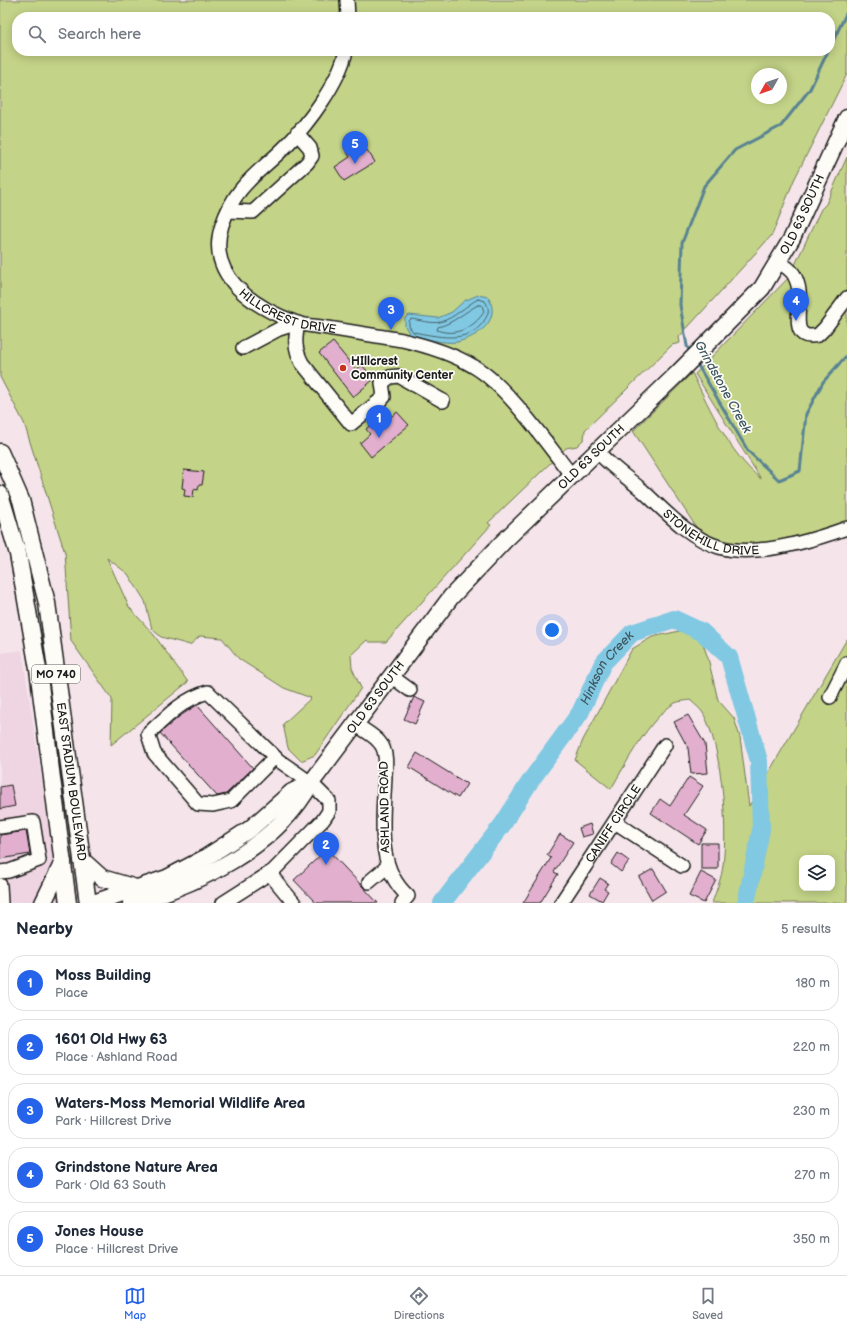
<!DOCTYPE html>
<meta charset="utf-8">
<style>
:root{--surface:#fff;--page:#f6f6f7;--text:#1f2937;--muted:#747a83;--line:#e0e1e3;--accent:#2563eb}
body{margin:0;font-family:"Balsamiq Sans",sans-serif;background:var(--page);color:var(--text)}
.controls{position:absolute;right:12px;bottom:12px;display:grid;overflow:hidden;border-radius:8px;box-shadow:0 2px 10px #0003}
.controls button{width:36px;height:36px;display:grid;place-items:center;padding:0;border:0;border-bottom:1px solid var(--line);background:var(--surface);color:var(--text);font:20px sans-serif}
.compass{position:absolute;left:751px;top:68px;width:36px;height:36px;border-radius:50%;background:var(--surface);box-shadow:0 2px 10px #0003;rotate:230deg}
.you{position:absolute;left:552px;top:630px;width:14px;height:14px;margin:-10px;border:3px solid #fff;border-radius:50%;background:#1a73e8;box-shadow:0 0 0 6px #1a73e833}
.badge{display:grid;place-items:center;width:26px;height:26px;border-radius:50%;background:var(--accent);color:#fff;font-size:13px;font-weight:700}
.pin{position:absolute;translate:-50% -33px;filter:drop-shadow(0 1px 2px #0008)}
.pin::after{content:'';position:absolute;top:21px;width:14px;height:12px;background:inherit;clip-path:polygon(0 0,100% 0,50% 100%)}
.list{margin:0;padding:0;list-style:none}
h2{display:flex;justify-content:space-between;align-items:center;height:52px;margin:0;padding:0 16px;font-size:17px}
h2 small{font-size:13px;font-weight:400;color:var(--muted)}
.list li{display:grid;grid-template-columns:26px 1fr auto;gap:12px;align-items:center;box-sizing:border-box;height:56px;margin:0 8px 8px;padding:0 8px;border:1px solid var(--line);border-radius:16px}
.list b{display:block;font-size:15px;white-space:nowrap}
.list p{margin:0;font-size:13px;white-space:nowrap;color:var(--muted)}
.list em{font-size:13px;font-style:normal;color:var(--muted)}
.icon{flex:none;width:22px;height:22px;fill:none;stroke:currentColor;stroke-width:2;stroke-linecap:round;stroke-linejoin:round}
.map{position:relative;flex:none;width:847px;height:903px;overflow:hidden}
.search{position:absolute;background:var(--surface);box-shadow:0 2px 10px #0003;left:12px;right:12px;top:12px;height:44px;display:flex;align-items:center;gap:10px;box-sizing:border-box;padding:0 14px;border-radius:16px;color:var(--muted);font-size:15px}
.sheet{height:372px;background:var(--surface)}
nav{display:flex;justify-content:space-around;align-items:center;box-sizing:border-box;height:56px;border-top:1px solid var(--line);background:var(--surface);font-size:11px;color:var(--muted)}
nav a{display:grid;justify-items:center;gap:2px}
nav .on{color:var(--accent)}
.map>svg:first-child{display:block}
</style>
<div class="map">
<svg width="847" height="903" viewBox="0 0 847 903">
<rect width="100%" height="100%" fill="#f5e5eb"/>
<filter id="ink" filterUnits="userSpaceOnUse"><feTurbulence type="fractalNoise" baseFrequency=".025" numOctaves="2"/><feDisplacementMap in="SourceGraphic" scale="8" xChannelSelector="R" yChannelSelector="G"/><feConvolveMatrix kernelMatrix="1 2 1 2 8 2 1 2 1" color-interpolation-filters="sRGB"/></filter>
<g filter="url(#ink)">
<!-- built -->
<path fill="#efd5e2" d="M 22,650 L 60,900 L 42,903 L 0,903 L 0,653 Z"/>
<!-- green -->
<path fill="#c3d387" stroke="#707852" fill-rule="evenodd" d="M 0,0 L 847,0 L 847,74 L 794,180 L 772,235 L 679,337 L 680,343 L 672,345 L 585,430 L 584,439 L 577,446 L 566,448 L 488,523 L 491,525 L 386,642 L 369,642 L 367,640 L 351,655 L 352,668 L 361,688 L 315,755 L 301,761 L 288,748 L 283,724 L 311,698 L 284,688 L 239,659 L 222,638 L 200,636 L 190,645 L 161,637 L 152,629 L 145,601 L 128,574 L 107,558 L 129,607 L 154,635 L 188,682 L 111,745 L 112,699 L 71,641 L 65,553 L 24,423 L 0,377 ZM 17,17 L 830,17 L 830,51 L 17,51 ZM 757,74 L 781,74 L 781,98 L 757,98 Z
M 847,157 L 847,524 L 785,544 L 722,546 L 702,536 L 633,431 L 692,373 C 711,410 728,452 761,479 L 695,374 L 796,270 L 794,267 L 821,209 L 826,204 Z
M 684,630 L 702,641 L 708,658 L 718,700 L 734,718 L 740,737 L 749,806 L 847,639 L 847,903 L 712,903 C 716,891 722,877 723,865 C 728,827 722,746 703,713 C 700,708 694,704 690,700 C 686,701 679,701 675,703 C 649,718 626,764 611,789 L 575,760 L 583,740 L 632,649 L 652,637 ZM 802,858 L 832,858 L 832,888 L 802,888 Z"/>
<!-- water -->
<path fill="#81c8e2" stroke="#598393" d="M 478,295 L 488,297 C 502,320 478,337 457,342 C 443,344 424,338 410,335 L 405,326 L 405,318 L 409,315 L 438,318 L 452,312 L 464,301 Z"/>
<g fill="none" stroke-linecap="round" stroke-linejoin="round">
<!-- shore -->
<path stroke="#44616b" stroke-width="1" d="M 478,299 L 485,301 C 490,309 489,313 484,321 C 468,345 437,336 413,332 L 409,326 L 409,321 L 411,319 C 419,320 432,324 440,322 C 455,318 465,306 478,299 Z
M 478,305 L 482,305 L 484,312 C 474,328 455,337 437,330 L 438,327 C 454,323 464,312 478,305 Z"/>
<!-- stream -->
<path stroke="#598393" stroke-width="3" d="M 830,47 L 847,12
M 690,352 L 687,346 L 680,305 L 682,243 L 704,186 L 735,150 L 781,126 L 810,89 L 828,51
M 696,362 L 748,451 L 779,480 L 800,471 L 806,414 L 823,382 L 847,355"/>
<!-- river -->
<path stroke="#81c8e2" stroke-width="18" id="s1" d="M 442,903 L 503,824 L 531,780 L 580,713 L 603,663 L 632,633 L 674,619 L 702,632 L 729,657 L 759,761 L 761,830 L 746,903"/>
</g>
<!-- building -->
<path fill="#e2b0ce" stroke="#1c1c1c" d="M 357,142 L 364,152 L 367,150 L 375,162 L 344,181 L 335,167 L 350,157 L 345,148 Z
M 333,342 L 356,370 L 362,365 L 374,379 L 353,397 L 319,353 Z
M 397,412 L 409,425 L 371,457 L 360,443 L 370,434 L 366,429 L 373,423 L 375,425 L 378,423 L 380,426 Z
M 184,470 L 204,472 L 202,485 L 199,485 L 198,490 L 194,489 L 193,497 L 184,496 L 185,489 L 182,488 Z
M 414,697 L 425,702 L 415,724 L 404,719 Z
M 197,705 L 253,768 L 226,794 L 217,796 L 160,733 L 180,716 Z
M 688,715 L 705,744 L 708,773 L 691,774 L 688,748 L 674,722 Z
M 417,753 L 467,784 L 458,798 L 409,767 Z
M 689,777 L 703,786 L 684,815 L 707,830 L 698,844 L 651,813 L 660,799 L 670,806 Z
M 11,785 L 15,806 L 0,809 L 0,787 Z
M 590,824 L 593,834 L 582,837 L 579,828 Z
M 26,831 L 30,854 L 0,859 L 0,835 Z
M 560,834 L 573,842 L 554,872 L 558,874 L 540,903 L 523,903 L 551,858 L 547,855 Z
M 701,843 L 718,843 L 718,869 L 701,869 Z
M 327,849 L 363,887 L 378,903 L 316,903 L 294,880 Z
M 618,853 L 629,861 L 621,872 L 611,864 Z
M 653,869 L 666,891 L 652,900 L 639,877 Z
M 701,872 L 716,880 L 704,903 L 689,896 Z
M 600,878 L 608,883 L 604,889 L 608,891 L 602,901 L 590,894 Z"/>
<g fill="none" stroke-linecap="round" stroke-linejoin="round">
<defs>
<g id="minor">
<path d="M 347,0 L 348,17"/>
<path id="s2" d="M 346,51 C 339,82 309,123 286,146 C 257,175 236,184 222,225 C 205,276 255,308 297,323 C 306,326 318,326 328,328 C 352,332 378,336 402,340 C 428,346 451,353 473,366 C 507,385 547,444 572,476"/>
<path d="M 228,211 L 253,212 L 307,163 L 312,156 L 310,148 L 297,133"/>
<path d="M 779,262 C 785,266 793,271 795,277 C 799,285 800,295 799,304 C 798,320 794,341 818,335 L 825,328 L 847,298"/>
<path d="M 243,348 L 279,329 L 298,323 C 295,339 294,348 302,363 L 351,424 L 384,397 L 382,383 L 390,377 L 399,376 L 443,401"/>
<path id="s3" d="M 597,451 C 610,466 628,478 643,491 C 665,511 689,538 719,547 C 756,558 811,541 847,528"/>
<path d="M 391,676 L 410,690"/>
<path d="M 830,697 L 847,663"/>
<path d="M 355,724 C 363,730 374,735 380,743 C 387,751 386,765 385,775 C 384,815 374,866 408,896 L 402,903"/>
<path d="M 615,822 L 682,866"/>
<path d="M 0,827 L 33,822 L 39,860 L 9,871 L 0,872"/>
<path d="M 270,874 L 294,903"/>
<path d="M 369,882 L 388,866"/>
<path d="M 0,885 L 1,903"/>
<path d="M 223,903 L 273,871 L 323,820 L 329,811 L 329,801 L 311,783 L 278,760 L 275,757 L 208,692 C 183,699 166,717 148,734 L 154,753 L 198,804 L 213,805 L 231,801 L 275,757"/>
<path id="s4" d="M 561,903 L 665,745"/>
</g>
<g id="major">
<path id="s5" d="M 0,452 L 21,500 L 47,603 L 88,903"/>
<path d="M 0,494 L 18,554 L 38,669 L 68,903"/>
<path d="M 82,860 L 102,878 L 136,888"/>
<path d="M 43,903 L 63,862"/>
<path d="M 93,903 L 167,878 L 205,858 L 250,829 L 292,792 L 311,783"/>
<path id="s6" d="M 131,903 C 199,884 276,847 311,783 L 451,597 L 504,541 L 676,375 L 762,288 L 792,238 L 847,118"/>
</g>
</defs>
<!-- minor casing -->
<use href="#minor" stroke="#1c1c1c" stroke-width="16"/>
<!-- major casing -->
<use href="#major" stroke="#1c1c1c" stroke-width="19"/>
<!-- minor -->
<use href="#minor" stroke="#fdfcf7" stroke-width="13"/>
<!-- major -->
<use href="#major" stroke="#fdfcf7" stroke-width="16"/>
</g>
</g>
<!-- markers -->
<circle fill="#c8321e" stroke="#fdfcf7" stroke-width="1.5" cx="343" cy="368" r="4"/>
<g text-anchor="middle" dominant-baseline="central" stroke-width="3.5" stroke-linejoin="round" paint-order="stroke">
<!-- shield labels -->
<rect fill="#fdfcf7" stroke="#605f5e" stroke-width="1" x="32" y="665" width="48" height="18" rx="3"/>
<g font-size="11" font-weight="bold" fill="#1c1c1c">
<text x="56" y="674">MO 740</text>
</g>
<!-- street labels -->
<g font-size="12" fill="#1c1c1c" stroke="#fdfcf7">
<text stroke="none"><textPath href="#s6" startOffset="977">OLD 63 SOUTH</textPath></text>
<text stroke="none"><textPath href="#s2" startOffset="342">HILLCREST DRIVE</textPath></text>
<text stroke="none"><textPath href="#s6" startOffset="653">OLD 63 SOUTH</textPath></text>
<text stroke="none"><textPath href="#s3" startOffset="144">STONEHILL DRIVE</textPath></text>
<text stroke="none"><textPath href="#s6" startOffset="329">OLD 63 SOUTH</textPath></text>
<text stroke="none"><textPath href="#s5" startOffset="339">EAST STADIUM BOULEVARD</textPath></text>
<text transform="translate(385 807) rotate(-91)">ASHLAND ROAD</text>
<text stroke="none"><textPath href="#s4" startOffset="95">CANIFF CIRCLE</textPath></text>
</g>
<!-- poi labels -->
<g font-size="12" font-weight="bold" fill="#1c1c1c" stroke="#fdfcf7" text-anchor="start">
<text x="351" y="361">HIllcrest<tspan x="351" dy="14">Community Center</tspan></text>
</g>
<!-- water labels -->
<g font-size="13" font-style="italic" fill="#3f5861" stroke="#fdfcf7">
<text transform="translate(723 387) rotate(61)">Grindstone Creek</text>
<text stroke="none"><textPath href="#s1" startOffset="288">Hinkson Creek</textPath></text>
</g>
</g>
</svg>
<div class="controls">
<button><svg class="icon" aria-label="layers" viewBox="0 0 24 24"><path d="M12 4l9 5-9 5-9-5zM3 14l9 5 9-5"/></svg></button>
</div>
<svg class="compass" viewBox="-18 -18 36 36"><path d="M0-13l5 13h-10z" fill="#e53935"/><path d="M0 13l5-13h-10z" fill="#747a83"/></svg>
<div class="you"></div>
<div class="pin badge" style="left:379px;top:438px">1</div>
<div class="pin badge" style="left:326px;top:865px">2</div>
<div class="pin badge" style="left:391px;top:330px">3</div>
<div class="pin badge" style="left:796px;top:321px">4</div>
<div class="pin badge" style="left:355px;top:164px">5</div>
<div class="search"><svg class="icon" aria-label="search" viewBox="0 0 24 24"><circle cx="10" cy="10" r="6"/><path d="M15 15l6 6"/></svg>Search here</div>
</div>
<section class="sheet">
<h2>Nearby<small>5 results</small></h2>
<ul class="list">
<li><span class="badge">1</span><div><b>Moss Building</b><p>Place</p></div><em>180 m</em></li>
<li><span class="badge">2</span><div><b>1601 Old Hwy 63</b><p>Place · Ashland Road</p></div><em>220 m</em></li>
<li><span class="badge">3</span><div><b>Waters-Moss Memorial Wildlife Area</b><p>Park · Hillcrest Drive</p></div><em>230 m</em></li>
<li><span class="badge">4</span><div><b>Grindstone Nature Area</b><p>Park · Old 63 South</p></div><em>270 m</em></li>
<li><span class="badge">5</span><div><b>Jones House</b><p>Place · Hillcrest Drive</p></div><em>350 m</em></li>
</ul>
</section>
<nav>
<a class="on"><svg class="icon" aria-label="map" viewBox="0 0 24 24"><path d="M3 6l6-2 6 2 6-2v14l-6 2-6-2-6 2zM9 4v14M15 6v14"/></svg>Map</a>
<a><svg class="icon" aria-label="directions" viewBox="0 0 24 24"><path d="M12 3l9 9-9 9-9-9zM9 14v-3h6M13 9l2 2-2 2"/></svg>Directions</a>
<a><svg class="icon" aria-label="saved" viewBox="0 0 24 24"><path d="M7 4h10v16l-5-4-5 4z"/></svg>Saved</a>
</nav>
